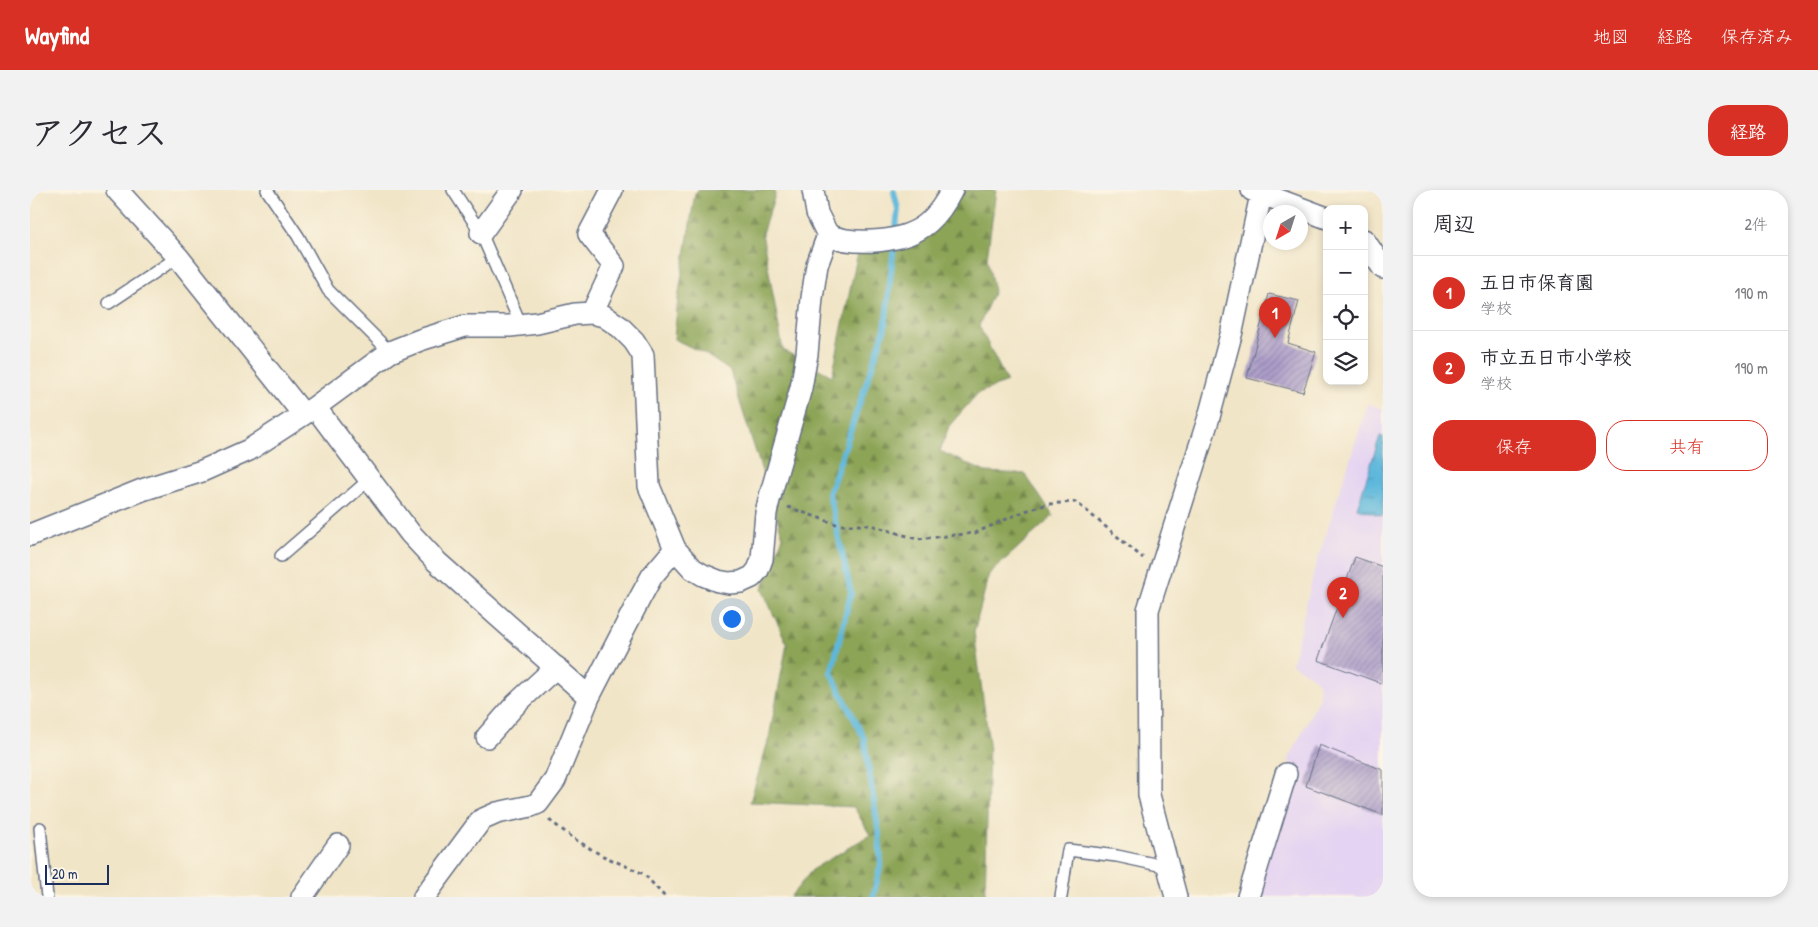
<!DOCTYPE html>
<html lang="ja">
<meta charset="utf-8">
<style>
:root{--surface:#fff;--page:#f2f2f3;--text:#2b2b33;--muted:#7c7c81;--line:#e1e1e2;--accent:#d93025}
body{margin:0;font-family:"Patrick Hand","Klee One",sans-serif;background:var(--page);color:var(--text)}
.controls{position:absolute;right:15px;top:15px;display:grid;overflow:hidden;border-radius:10px;box-shadow:0 2px 8px #0003}
.controls button{width:45px;height:45px;display:grid;place-items:center;padding:0;border:0;border-bottom:1px solid var(--line);background:var(--surface);color:var(--text);font:25px sans-serif}
.compass{position:absolute;left:1233px;top:15px;width:45px;height:45px;border-radius:50%;background:var(--surface);box-shadow:0 2px 8px #0003;rotate:219deg}
.scale{position:absolute;left:15px;bottom:12px;width:64px;box-sizing:border-box;padding-left:5px;border:2px solid #1b2f5e;border-top:0;font-size:14px;line-height:18px;white-space:nowrap;color:#1b2f5e;-webkit-text-stroke:4px #fcf5e5;paint-order:stroke}
.you{position:absolute;left:701px;top:428px;width:18px;height:18px;margin:-12px;border:4px solid #fff;border-radius:50%;background:#1a73e8;box-shadow:0 0 0 8px #1a73e833}
.badge{display:grid;place-items:center;width:32px;height:32px;border-radius:50%;background:var(--accent);color:#fff;font-size:16px;font-weight:700}
.pin{position:absolute;translate:-50% -41px;filter:drop-shadow(0 1px 2px #0008)}
.pin::after{content:'';position:absolute;top:26px;width:18px;height:15px;background:inherit;clip-path:polygon(0 0,100% 0,50% 100%)}
.list{margin:0;padding:0;list-style:none}
h2{display:flex;justify-content:space-between;align-items:center;height:65px;margin:0;padding:0 20px;font-size:21px}
h2 small{font-size:16px;font-weight:400;color:var(--muted)}
.list li{display:grid;grid-template-columns:32px 1fr auto;gap:15px;align-items:center;box-sizing:border-box;height:75px;padding:0 20px;border-top:1px solid var(--line)}
.list b{display:block;font-size:19px;white-space:nowrap}
.list p{margin:0;font-size:16px;white-space:nowrap;color:var(--muted)}
.list em{font-size:16px;font-style:normal;color:var(--muted)}
.actions{display:flex;gap:10px;padding:15px 20px}
.actions a{flex:1;padding:11px 0;border:1px solid var(--accent);border-radius:20px;text-align:center;font-size:18px;color:var(--accent)}
.actions .main{background:var(--accent);color:#fff}
.icon{flex:none;width:28px;height:28px;fill:none;stroke:currentColor;stroke-width:2;stroke-linecap:round;stroke-linejoin:round}
.map{position:relative;flex:none;width:1353px;height:707px;overflow:hidden;border-radius:20px}
header{display:flex;align-items:center;gap:30px;box-sizing:border-box;height:70px;padding:0 25px;background:var(--accent);color:#fff}
header strong{font-size:24px}
nav{display:flex;gap:28px;margin-inline-start:auto;font-size:18px}
.intro{display:flex;align-items:center;justify-content:space-between;box-sizing:border-box;height:120px;padding:0 30px}
h1{margin:0;font-size:35px}
.button{padding:12px 22px;border-radius:20px;background:var(--accent);color:#fff;font-size:18px;font-weight:700}
main{display:flex;gap:30px;padding:0 30px}
aside{flex:1;background:var(--surface);border-radius:20px;box-shadow:0 2px 8px #0003}
.map>svg:first-child{display:block}
</style>
<header>
<strong>Wayfind</strong>
<nav><a>地図</a><a>経路</a><a>保存済み</a></nav>
</header>
<div class="intro"><h1>アクセス</h1><a class="button">経路</a></div>
<main>
<div class="map">
<svg width="1353" height="707" viewBox="0 0 1353 707">
<defs>
<pattern id="forest-firs" width="22" height="20" patternUnits="userSpaceOnUse" patternTransform="scale(1.25)"><rect width="22" height="20" fill="#8ca456"/><path d="M5 1l3.5 6h-7zM16 11l3.5 6h-7z" fill="#72864a"/></pattern>
<pattern id="water-ripples" width="26" height="14" patternUnits="userSpaceOnUse" patternTransform="scale(1.25)"><rect width="26" height="14" fill="#5db8db"/><path d="M2 4q2-2 4 0t4 0M15 11q2-2 4 0t4 0" fill="none" stroke="#4c96b5"/></pattern>
<pattern id="building-hatch" width="6" height="6" patternUnits="userSpaceOnUse" patternTransform="scale(1.25)"><rect width="6" height="6" fill="#ac9dc9"/><path d="M-1 1l2-2M0 6l6-6M5 7l2-2" fill="none" stroke="#8b80a6"/></pattern>
</defs>
<rect width="100%" height="100%" fill="#fcf5e5"/>
<filter id="ink" filterUnits="userSpaceOnUse"><feTurbulence type="fractalNoise" baseFrequency=".02" numOctaves="2"/><feDisplacementMap in="SourceGraphic" scale="10" xChannelSelector="R" yChannelSelector="G"/><feConvolveMatrix kernelMatrix="1 2 1 2 8 2 1 2 1" color-interpolation-filters="sRGB"/></filter>
<filter id="wash" filterUnits="userSpaceOnUse"><feTurbulence type="fractalNoise" baseFrequency=".0096" numOctaves="4" result="noise"/><feDisplacementMap in="SourceGraphic" scale="20" xChannelSelector="R" yChannelSelector="G"/><feGaussianBlur stdDeviation="1.12" result="paint"/><feColorMatrix in="noise" values="0 0 0 0 0 0 0 0 0 0 0 0 0 0 0 0 0 1.4 0 .05"/><feComposite in="paint" operator="in"/></filter>
<g filter="url(#wash)">
<rect width="100%" height="100%" fill="#f1e5c7"/>
<!-- built -->
<path fill="#e4d3f2" d="M 1338,213 L 1353,219 L 1353,707 L 1225,707 L 1262,582 L 1259,569 L 1289,508 L 1289,496 L 1285,488 L 1262,474 L 1284,381 Z"/>
<!-- forest -->
<path fill="url(#forest-firs)" stroke="#546a5a" d="M 668,0 L 744,0 L 745,5 L 732,43 L 753,160 L 802,186 L 828,62 L 884,56 L 918,17 L 926,0 L 966,0 L 957,68 L 964,101 L 949,136 L 977,192 L 948,203 L 919,236 L 910,261 L 955,282 L 995,284 L 1023,326 L 959,384 L 944,442 L 959,553 L 955,707 L 760,707 L 783,679 L 840,645 L 824,617 L 720,612 L 739,548 L 757,454 L 732,399 L 753,347 L 700,181 L 675,164 L 644,149 L 648,109 L 665,3 Z"/>
<!-- water -->
<path fill="url(#water-ripples)" stroke="#3c749c" d="M 1350,246 L 1353,247 L 1353,326 L 1327,318 Z"/>
<g fill="none" stroke-linecap="round" stroke-linejoin="round">
<!-- stream -->
<path stroke="#5db8db" stroke-width="6" d="M 843,707 L 851,674 L 849,644 L 834,548 L 801,483 L 821,403 L 799,304 L 855,138 L 868,19 L 864,2"/>
</g>
<g id="blocks">
<!-- building -->
<path fill="url(#building-hatch)" d="M 1239,104 L 1269,111 L 1258,153 L 1286,162 L 1273,202 L 1217,188 Z
M 1325,367 L 1353,377 L 1353,494 L 1288,470 Z
M 1289,555 L 1353,580 L 1353,625 L 1276,596 Z"/>
</g>
</g>
<g filter="url(#ink)">
<use href="#blocks" fill-opacity="0" stroke="#666f83" stroke-width="1"/>
<g fill="none" stroke-linecap="round" stroke-linejoin="round">
<defs>
<path id="service" d="M 237,0 L 268,46 L 298,100 L 360,162
M 423,0 L 451,43 L 491,135
M 79,113 L 148,67
M 251,366 L 340,289
M 10,638 L 17,707
M 1031,707 L 1038,660 L 1087,666 L 1138,677"/>
<path id="minor" d="M 87,0 L 148,67 L 273,224
M 1222,0 L 1297,28
M 451,43 L 482,0
M 798,45 C 826,56 876,53 899,32 C 909,23 916,12 922,0
M 1334,50 L 1353,78
M 562,123 L 584,76 L 559,44 L 582,0
M 285,217 L 380,343 L 407,372 L 559,507
M 0,345 L 112,300 L 172,281 L 219,260 L 285,217 L 360,162 L 390,150 L 435,136 L 480,136 L 507,133 L 545,124 L 562,123 L 574,126 L 590,137 L 604,151 L 613,165 L 619,296 L 645,359 L 663,379 L 673,385 L 688,391 L 699,393 L 711,392 L 722,387 L 728,380 L 732,369 L 736,323 L 739,310 L 771,198 L 777,164 L 782,108 L 787,75 L 798,45 L 787,23 L 783,0
M 457,547 L 486,514 L 526,477
M 272,707 L 308,655
M 394,707 L 451,630 L 467,623 L 501,616 L 508,613 L 525,590 L 559,507 L 610,408 L 622,386 L 645,359
M 1146,707 L 1119,605 L 1118,420 L 1179,227 L 1202,141 L 1232,0
M 1218,707 L 1256,584"/>
</defs>
<!-- service casing -->
<use href="#service" stroke="#666f83" stroke-width="14"/>
<!-- minor casing -->
<use href="#minor" stroke="#666f83" stroke-width="24"/>
<!-- path -->
<path stroke="#666f83" stroke-width="3" stroke-dasharray="4 4" stroke-linecap="butt" d="M 758,317 L 809,335 L 841,335 L 887,349 L 945,343 L 995,321 L 1018,314 L 1046,312 L 1113,368
M 519,630 L 546,650 L 571,665 L 614,684 L 635,707"/>
<!-- service -->
<use href="#service" stroke="#fff" stroke-width="11"/>
<!-- minor -->
<use href="#minor" stroke="#fff" stroke-width="21"/>
</g>
</g>
</svg>
<div class="controls">
<button>+</button>
<button>−</button>
<button><svg class="icon" aria-label="locate" viewBox="0 0 24 24"><circle cx="12" cy="12" r="6"/><path d="M12 2v4M12 18v4M2 12h4M18 12h4"/></svg></button>
<button><svg class="icon" aria-label="layers" viewBox="0 0 24 24"><path d="M12 4l9 5-9 5-9-5zM3 14l9 5 9-5"/></svg></button>
</div>
<svg class="compass" viewBox="-18 -18 36 36"><path d="M0-13l5 13h-10z" fill="#e53935"/><path d="M0 13l5-13h-10z" fill="#7c7c81"/></svg>
<div class="scale">20 m</div>
<div class="you"></div>
<div class="pin badge" style="left:1245px;top:148px">1</div>
<div class="pin badge" style="left:1313px;top:428px">2</div>
</div>
<aside>
<h2>周辺<small>2件</small></h2>
<ul class="list">
<li><span class="badge">1</span><div><b>五日市保育園</b><p>学校</p></div><em>190 m</em></li>
<li><span class="badge">2</span><div><b>市立五日市小学校</b><p>学校</p></div><em>190 m</em></li>
</ul>
<div class="actions"><a class="main">保存</a><a>共有</a></div>
</aside>
</main>
